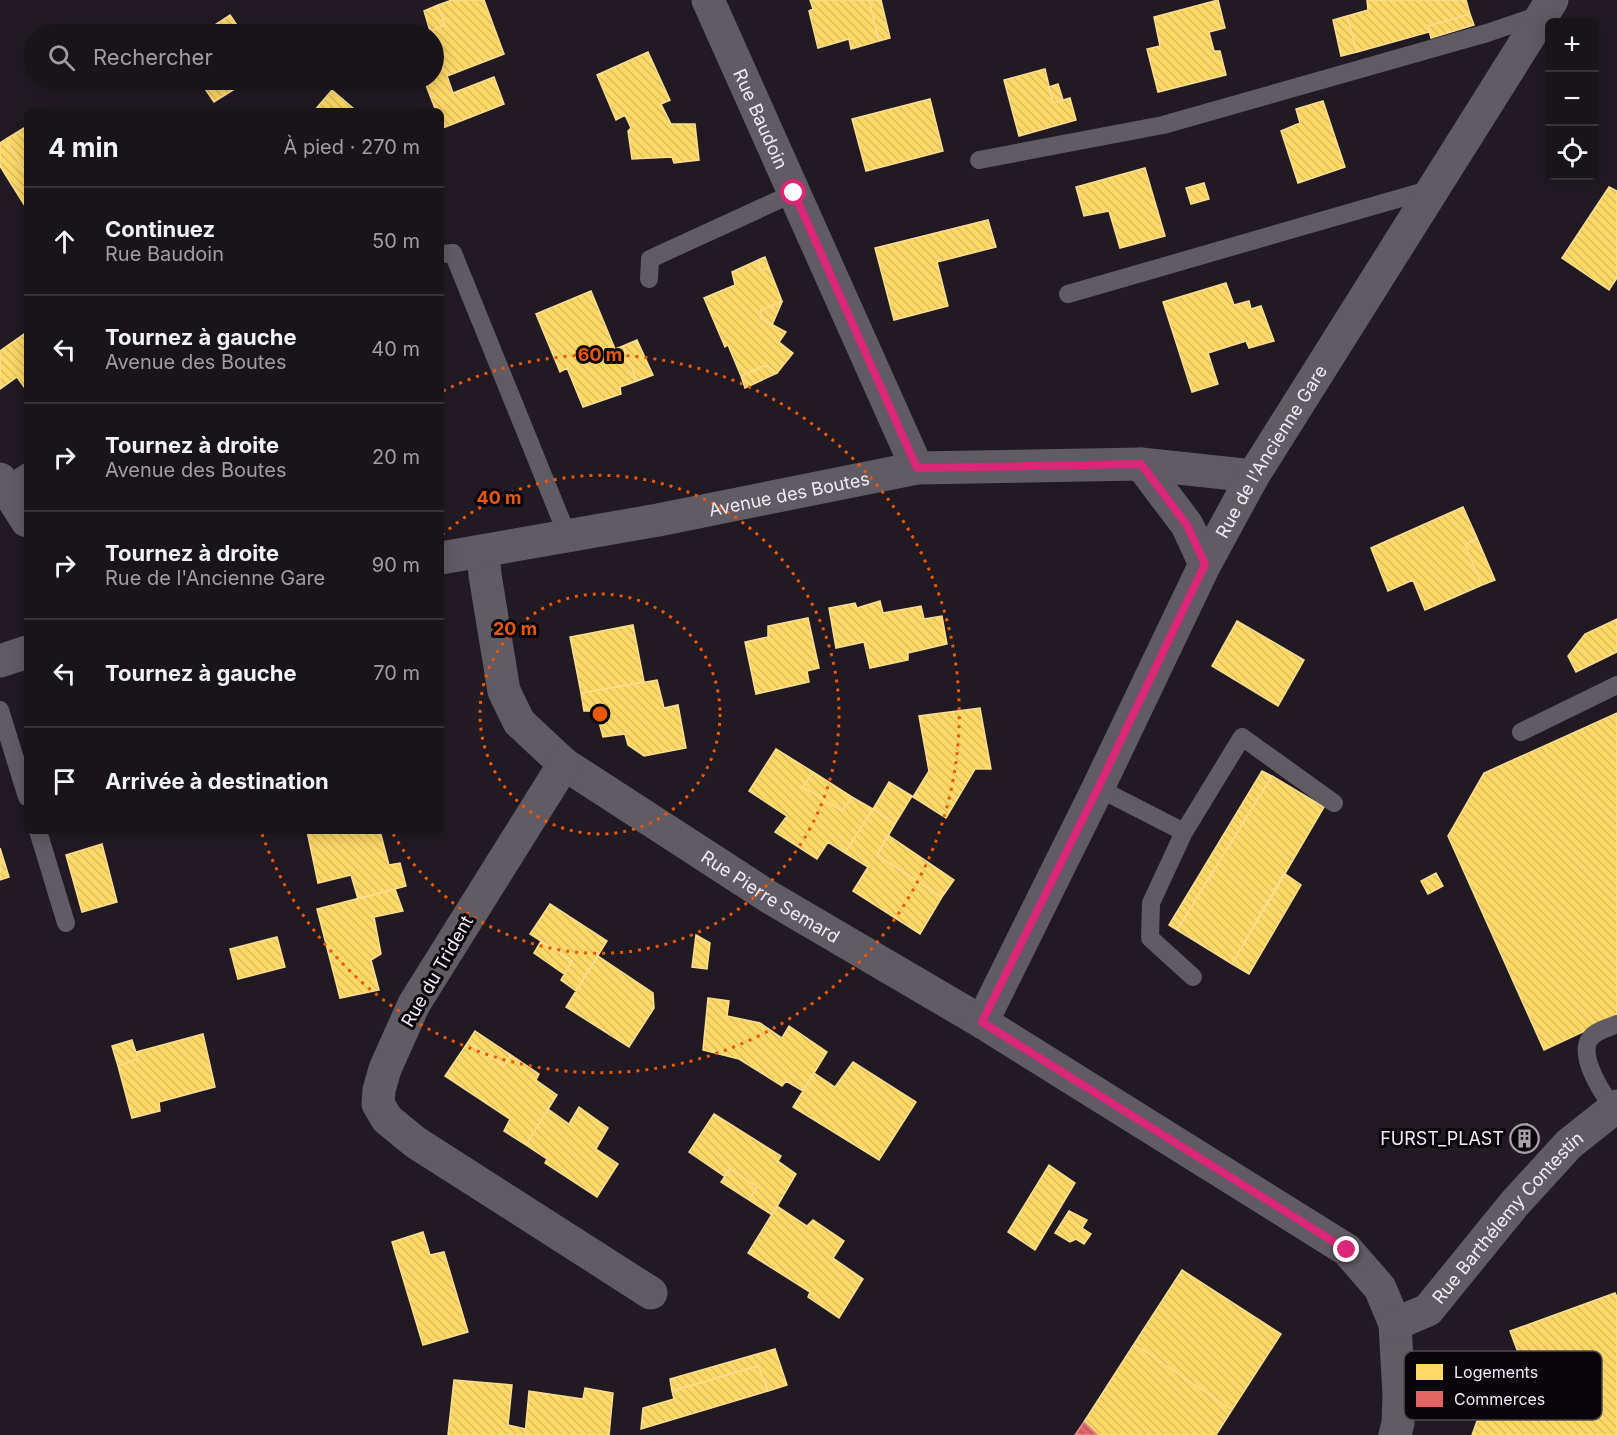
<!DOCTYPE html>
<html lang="fr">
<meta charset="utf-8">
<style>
:root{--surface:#19141a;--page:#262127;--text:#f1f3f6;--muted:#9f9ea2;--line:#373339}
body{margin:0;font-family:Inter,sans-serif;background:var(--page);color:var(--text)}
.controls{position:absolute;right:18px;top:18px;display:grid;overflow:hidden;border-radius:9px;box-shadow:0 3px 15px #0003}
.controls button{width:54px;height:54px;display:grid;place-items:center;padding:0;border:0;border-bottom:2px solid var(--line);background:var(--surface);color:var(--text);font:30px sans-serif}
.stop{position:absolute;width:18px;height:18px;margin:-14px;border:4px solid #db2777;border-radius:50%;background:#fff}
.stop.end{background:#db2777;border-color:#fff;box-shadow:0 2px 6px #0008}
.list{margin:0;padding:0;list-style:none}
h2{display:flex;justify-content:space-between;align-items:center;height:78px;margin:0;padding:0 24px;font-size:26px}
h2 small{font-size:20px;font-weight:400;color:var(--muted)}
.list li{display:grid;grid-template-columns:39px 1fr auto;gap:18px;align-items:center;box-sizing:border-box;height:108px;padding:0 24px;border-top:2px solid var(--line)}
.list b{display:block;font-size:22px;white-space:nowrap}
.list p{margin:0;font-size:20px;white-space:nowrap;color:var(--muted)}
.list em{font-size:20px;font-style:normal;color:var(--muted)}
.icon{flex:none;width:33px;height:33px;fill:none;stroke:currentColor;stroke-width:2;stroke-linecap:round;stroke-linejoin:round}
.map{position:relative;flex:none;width:1617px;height:1435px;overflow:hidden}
.search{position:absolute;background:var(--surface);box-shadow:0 3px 15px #0003;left:24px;top:24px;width:420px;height:66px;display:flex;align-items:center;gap:15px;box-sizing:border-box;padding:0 21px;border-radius:33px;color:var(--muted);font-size:22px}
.panel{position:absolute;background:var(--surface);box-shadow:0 3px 15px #0003;left:24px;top:108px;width:420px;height:726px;border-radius:9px}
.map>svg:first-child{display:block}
</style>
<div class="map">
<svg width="1617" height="1435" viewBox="0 0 1617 1435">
<defs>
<pattern id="homes-back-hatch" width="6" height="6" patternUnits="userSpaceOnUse" patternTransform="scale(1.5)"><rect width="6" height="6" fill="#ffd966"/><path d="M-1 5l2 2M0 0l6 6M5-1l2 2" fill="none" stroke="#dbbc60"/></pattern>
<pattern id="shops-back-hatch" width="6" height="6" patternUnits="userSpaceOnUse" patternTransform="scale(1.5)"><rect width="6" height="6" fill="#e06666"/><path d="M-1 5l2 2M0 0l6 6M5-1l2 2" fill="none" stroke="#b35c5e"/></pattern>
</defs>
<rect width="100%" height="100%" fill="#211a23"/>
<!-- homes -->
<path fill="url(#homes-back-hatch)" stroke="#fcde92" stroke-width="1.5" d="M 452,0 L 484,0 L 504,54 L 447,76 L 453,93 L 494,77 L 504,104 L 443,128 L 441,111 L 436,111 L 424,80 L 434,80 L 434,50 L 436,49 L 434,34 L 431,34 L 430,31 L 445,25 L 438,5 Z
M 810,0 L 869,0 L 879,41 L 851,49 L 849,39 L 818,48 L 809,11 L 813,9 Z
M 869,0 L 881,0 L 890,38 L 879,41 Z
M 1218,0 L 1225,28 L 1209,32 L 1214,51 L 1220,51 L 1226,75 L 1158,92 L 1147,49 L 1160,46 L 1154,17 Z
M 1367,0 L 1466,0 L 1470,14 L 1428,26 L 1429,32 L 1357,52 L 1347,16 L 1368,10 Z
M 438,5 L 445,25 L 430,31 L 424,11 Z
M 1470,14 L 1474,25 L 1431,38 L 1428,26 Z
M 230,15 L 243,34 L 201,34 Z
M 1347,16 L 1357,52 L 1341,56 L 1333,20 Z
M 648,52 L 670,100 L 661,104 L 671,124 L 695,124 L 699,160 L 674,163 L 672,157 L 632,159 L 628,131 L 631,128 L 625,115 L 616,120 L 597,75 Z
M 1045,69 L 1053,103 L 1070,98 L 1076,120 L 1019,136 L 1004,80 Z
M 199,80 L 249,80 L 214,102 Z
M 1058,84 L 1063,100 L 1053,103 L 1049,87 Z
M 332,90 L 354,109 L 352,111 L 314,111 Z
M 930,99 L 943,151 L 866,171 L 852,119 Z
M 1323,101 L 1345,167 L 1298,183 L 1281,131 L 1300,123 L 1296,109 Z
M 27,126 L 27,176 L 6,139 Z
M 6,139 L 27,176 L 27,204 L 25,206 L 0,166 L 0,143 Z
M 1145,168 L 1165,236 L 1120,248 L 1109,211 L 1084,216 L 1076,187 Z
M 1204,183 L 1209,199 L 1191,204 L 1186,188 Z
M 1609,187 L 1617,191 L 1617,278 L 1609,290 L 1562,258 Z
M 988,220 L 996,247 L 937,262 L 948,306 L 894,320 L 875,248 Z
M 765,257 L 769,268 L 761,270 L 758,260 Z
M 758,260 L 761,270 L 769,268 L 782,301 L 761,310 L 760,318 L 786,332 L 779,342 L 793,353 L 777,373 L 766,365 L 741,376 L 728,345 L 725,347 L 704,298 L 735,285 L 732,272 Z
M 1226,283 L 1234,305 L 1249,301 L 1251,309 L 1261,306 L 1274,341 L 1249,348 L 1246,341 L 1208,353 L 1218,384 L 1192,392 L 1163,302 Z
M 591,291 L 615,349 L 623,346 L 637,381 L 620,387 L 621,394 L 583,407 L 567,368 L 560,372 L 536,314 Z
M 782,302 L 772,325 L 760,318 L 761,310 Z
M 27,332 L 27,391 L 17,377 L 0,389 L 0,351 Z
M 637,340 L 653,375 L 637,381 L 623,346 Z
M 766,365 L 777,373 L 745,388 L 741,376 Z
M 1463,507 L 1477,538 L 1465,545 L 1482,585 L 1425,610 L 1413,580 L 1388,591 L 1371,548 Z
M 1477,538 L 1495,580 L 1482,585 L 1465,545 Z
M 880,601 L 883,613 L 921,606 L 924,619 L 942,616 L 947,644 L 908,653 L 908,660 L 870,668 L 864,642 L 836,648 L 829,608 L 855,603 L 857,608 Z
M 808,618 L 819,668 L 807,671 L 809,682 L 756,694 L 745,642 L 768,637 L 768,626 Z
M 1617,619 L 1617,652 L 1576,672 L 1568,656 L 1585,634 Z
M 1237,621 L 1304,660 L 1278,706 L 1212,666 Z
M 633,625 L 644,682 L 581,693 L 570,637 Z
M 657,680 L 664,708 L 678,705 L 686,748 L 644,756 L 628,745 L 625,734 L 603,737 L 596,711 L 584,711 L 581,693 Z
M 980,708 L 991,769 L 975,769 L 946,818 L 913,797 L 929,771 L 919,716 Z
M 1617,713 L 1617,1016 L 1544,1050 L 1448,836 L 1484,773 Z
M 776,749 L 813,772 L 803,787 L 842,811 L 852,797 L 873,809 L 845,853 L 828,842 L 817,859 L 775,832 L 787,816 L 749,791 Z
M 1262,771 L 1272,776 L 1177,930 L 1169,925 Z
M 813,772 L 852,797 L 842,811 L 803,787 Z
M 1272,776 L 1324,807 L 1232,964 L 1177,930 Z
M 889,782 L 912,796 L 895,824 L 873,809 Z
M 873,809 L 895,824 L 877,855 L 942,897 L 920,934 L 853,891 L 868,867 L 845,853 Z
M 307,831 L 380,831 L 389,865 L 400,863 L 406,886 L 358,899 L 351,875 L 318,883 Z
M 888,835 L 954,880 L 942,897 L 877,855 Z
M 102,844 L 117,902 L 82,912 L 66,855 Z
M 0,848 L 9,877 L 0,880 Z
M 1284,873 L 1301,885 L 1249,974 L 1232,964 Z
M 1436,873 L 1443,886 L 1428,894 L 1421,881 Z
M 395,889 L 403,911 L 374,917 L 381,954 L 371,960 L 379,990 L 340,998 L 317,909 Z
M 550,904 L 607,941 L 576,991 L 561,980 L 572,961 L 530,934 Z
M 696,935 L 710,943 L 707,969 L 692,967 Z
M 277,937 L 285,967 L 238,979 L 230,949 Z
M 541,941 L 572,961 L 564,974 L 534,953 Z
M 598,956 L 653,993 L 654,1008 L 629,1047 L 566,1007 Z
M 708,998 L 729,1001 L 727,1016 L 760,1023 L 782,1038 L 789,1026 L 827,1052 L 803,1091 L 786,1081 L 782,1086 L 739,1059 L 703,1050 Z
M 475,1031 L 511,1055 L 504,1066 L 468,1042 Z
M 203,1034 L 215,1087 L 159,1102 L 160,1111 L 132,1118 L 118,1066 L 138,1059 L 136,1052 Z
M 132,1040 L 138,1059 L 118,1066 L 112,1046 Z
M 468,1042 L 504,1066 L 511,1055 L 539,1074 L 536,1080 L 557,1095 L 526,1145 L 504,1131 L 510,1119 L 445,1076 Z
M 853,1062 L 916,1102 L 879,1160 L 793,1107 L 814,1073 L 835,1087 Z
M 579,1107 L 608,1128 L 596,1149 L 618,1164 L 597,1197 L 545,1163 L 547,1159 L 526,1145 L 548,1109 L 569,1124 Z
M 714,1114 L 781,1156 L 778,1161 L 796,1174 L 772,1215 L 749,1200 L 757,1187 L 730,1169 L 724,1176 L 689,1152 Z
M 1527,1124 L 1538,1134 L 1522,1151 L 1511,1141 Z
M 1049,1165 L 1075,1183 L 1035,1250 L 1008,1232 Z
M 730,1169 L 757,1187 L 749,1200 L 721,1182 Z
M 777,1206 L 807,1226 L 813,1220 L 844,1241 L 833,1258 L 863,1279 L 839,1318 L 808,1297 L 810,1292 L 748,1253 Z
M 1069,1211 L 1087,1220 L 1082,1228 L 1091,1234 L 1084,1244 L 1076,1239 L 1070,1242 L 1055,1233 Z
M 423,1232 L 430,1255 L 444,1252 L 468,1332 L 423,1345 L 392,1242 Z
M 1182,1270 L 1281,1334 L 1232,1410 L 1134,1344 Z
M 1615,1293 L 1617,1297 L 1617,1435 L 1472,1435 L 1493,1377 L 1505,1373 L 1501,1362 L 1519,1355 L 1510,1331 Z
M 1134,1344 L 1232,1410 L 1216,1435 L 1098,1435 L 1084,1422 Z
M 775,1349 L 787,1385 L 768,1391 L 758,1366 L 672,1391 L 670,1379 Z
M 758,1366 L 768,1391 L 641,1429 L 643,1408 L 674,1399 L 672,1391 Z
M 454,1380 L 512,1385 L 508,1425 L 526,1429 L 525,1435 L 448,1435 Z
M 585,1388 L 613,1393 L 609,1435 L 525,1435 L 529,1391 L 583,1399 Z"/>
<!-- shops -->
<path fill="url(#shops-back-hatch)" stroke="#e68e92" stroke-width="1.5" d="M 1084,1422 L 1098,1435 L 1075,1435 Z"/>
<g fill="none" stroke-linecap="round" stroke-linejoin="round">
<!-- service -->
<path stroke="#615b63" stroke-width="18" d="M 979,160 L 1163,125 L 1487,33 L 1540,15
M 441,254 L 453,253 L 568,537
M 649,279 L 650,259 L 794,193
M 1068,294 L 1432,189
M 5,487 L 27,472
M 0,710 L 27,797
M 1521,732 L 1617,685
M 1098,788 L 1184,832 L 1151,903 L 1150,938 L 1193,977
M 38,831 L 66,923
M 1184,832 L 1242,737 L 1334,803
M 1613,1108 C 1603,1094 1579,1058 1589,1040 C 1594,1031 1608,1028 1617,1024"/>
<!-- minor -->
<g stroke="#615b63" stroke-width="33">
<path id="s1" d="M 708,0 L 917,468"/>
<path d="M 1141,464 L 1187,525 L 1205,564"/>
<path d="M 0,479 L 27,521"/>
<path id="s2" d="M 483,551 L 485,575 L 504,691 L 519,722 L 564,764 L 769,897 L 982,1022 L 1347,1250 L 1380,1288 L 1395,1324 L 1399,1395 L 1398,1423 L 1395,1435"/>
<path id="s3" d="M 441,558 L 658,520 L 917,468 L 1141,464 L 1253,476"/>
<path d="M 0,661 L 27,652"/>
<path d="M 564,764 L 414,1004 L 385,1069 L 379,1090 L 378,1104 L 387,1119 L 415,1142 L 651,1293"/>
<path id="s4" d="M 982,1022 L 1098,788 L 1205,564 L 1253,476 L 1552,0"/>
<path id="s5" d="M 1395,1324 L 1428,1310 L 1515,1203 L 1569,1144 L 1617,1106"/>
</g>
</g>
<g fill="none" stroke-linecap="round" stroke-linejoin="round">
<!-- route -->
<path stroke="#db2777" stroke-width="8" d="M 794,193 L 917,468 L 1141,464 L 1187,525 L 1205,564 L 1098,788 L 982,1022 L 1347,1250"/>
</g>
<!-- distance rings -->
<g fill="none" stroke="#e8590c" stroke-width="3" stroke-dasharray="3 6">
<circle cx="600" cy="714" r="120"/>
<path d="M442 535A239 239 0 1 1 392 832"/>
<path d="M443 391A359 359 0 1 1 262 834"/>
</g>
<!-- icons -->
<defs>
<symbol id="building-ring" viewBox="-11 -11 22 22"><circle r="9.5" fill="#0a050b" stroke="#aaa1ad" stroke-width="1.5"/><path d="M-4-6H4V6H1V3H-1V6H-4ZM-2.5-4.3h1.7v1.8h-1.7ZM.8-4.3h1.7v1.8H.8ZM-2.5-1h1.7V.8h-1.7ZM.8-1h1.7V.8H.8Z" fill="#aaa1ad"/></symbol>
</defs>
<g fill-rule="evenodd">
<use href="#building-ring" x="1508" y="1122" width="33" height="33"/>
</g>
<g text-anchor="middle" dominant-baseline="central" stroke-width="6" stroke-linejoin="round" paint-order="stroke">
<!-- street labels -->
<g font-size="18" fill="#f4eaf7" stroke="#0a050b">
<text stroke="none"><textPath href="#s1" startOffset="130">Rue Baudoin</textPath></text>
<text stroke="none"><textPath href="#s4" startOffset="640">Rue de l'Ancienne Gare</textPath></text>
<text stroke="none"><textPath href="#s3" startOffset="354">Avenue des Boutes</textPath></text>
<text stroke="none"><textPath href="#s2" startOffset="483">Rue Pierre Semard</textPath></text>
<text transform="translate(437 971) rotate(-60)">Rue du Trident</text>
<text stroke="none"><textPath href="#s5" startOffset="158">Rue Barthélemy Contestin</textPath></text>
</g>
<!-- poi labels -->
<g font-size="18" fill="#f4eaf7" stroke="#0a050b" text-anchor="end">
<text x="1504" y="1138">FURST_PLAST</text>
</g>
</g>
<!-- legend -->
<rect x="1404" y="1351" width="198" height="69" rx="9" fill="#0a050b" stroke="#504a52" stroke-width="1.5"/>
<rect x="1416" y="1364" width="27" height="16" fill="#ffd966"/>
<rect x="1416" y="1391" width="27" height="16" fill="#e06666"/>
<g font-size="16" fill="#f4eaf7">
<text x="1454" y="1378">Logements</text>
<text x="1454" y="1405">Commerces</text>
</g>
<circle cx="600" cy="714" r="9" fill="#e8590c" stroke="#0a050b" stroke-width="3"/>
<g font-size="18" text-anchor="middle" font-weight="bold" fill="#e8590c" stroke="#0a050b" stroke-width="6" stroke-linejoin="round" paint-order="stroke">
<text x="600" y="361">60 m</text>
<text x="499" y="504">40 m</text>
<text x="515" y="635">20 m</text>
</g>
</svg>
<div class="controls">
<button>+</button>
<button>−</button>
<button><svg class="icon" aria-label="locate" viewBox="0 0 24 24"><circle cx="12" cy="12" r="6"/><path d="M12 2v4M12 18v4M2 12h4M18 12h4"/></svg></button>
</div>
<div class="stop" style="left:794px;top:193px"></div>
<div class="stop end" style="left:1347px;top:1250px"></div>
<div class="search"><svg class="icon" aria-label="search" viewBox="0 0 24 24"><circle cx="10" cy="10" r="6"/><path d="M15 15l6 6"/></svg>Rechercher</div>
<section class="panel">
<h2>4 min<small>À pied · 270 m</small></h2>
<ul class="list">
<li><svg class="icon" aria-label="ahead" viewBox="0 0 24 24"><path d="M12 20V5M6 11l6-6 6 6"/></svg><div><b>Continuez</b><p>Rue Baudoin</p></div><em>50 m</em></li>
<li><svg class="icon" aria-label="left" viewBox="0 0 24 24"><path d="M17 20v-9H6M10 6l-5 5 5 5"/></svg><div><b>Tournez à gauche</b><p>Avenue des Boutes</p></div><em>40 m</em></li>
<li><svg class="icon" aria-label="right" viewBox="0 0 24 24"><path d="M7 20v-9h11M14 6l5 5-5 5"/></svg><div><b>Tournez à droite</b><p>Avenue des Boutes</p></div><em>20 m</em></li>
<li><svg class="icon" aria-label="right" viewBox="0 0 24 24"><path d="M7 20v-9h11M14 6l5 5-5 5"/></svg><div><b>Tournez à droite</b><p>Rue de l'Ancienne Gare</p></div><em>90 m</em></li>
<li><svg class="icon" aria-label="left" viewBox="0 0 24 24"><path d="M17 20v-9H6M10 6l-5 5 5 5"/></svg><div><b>Tournez à gauche</b></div><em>70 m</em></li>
<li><svg class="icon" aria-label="arrive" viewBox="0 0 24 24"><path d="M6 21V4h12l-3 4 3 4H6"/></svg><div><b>Arrivée à destination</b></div></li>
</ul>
</section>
</div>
